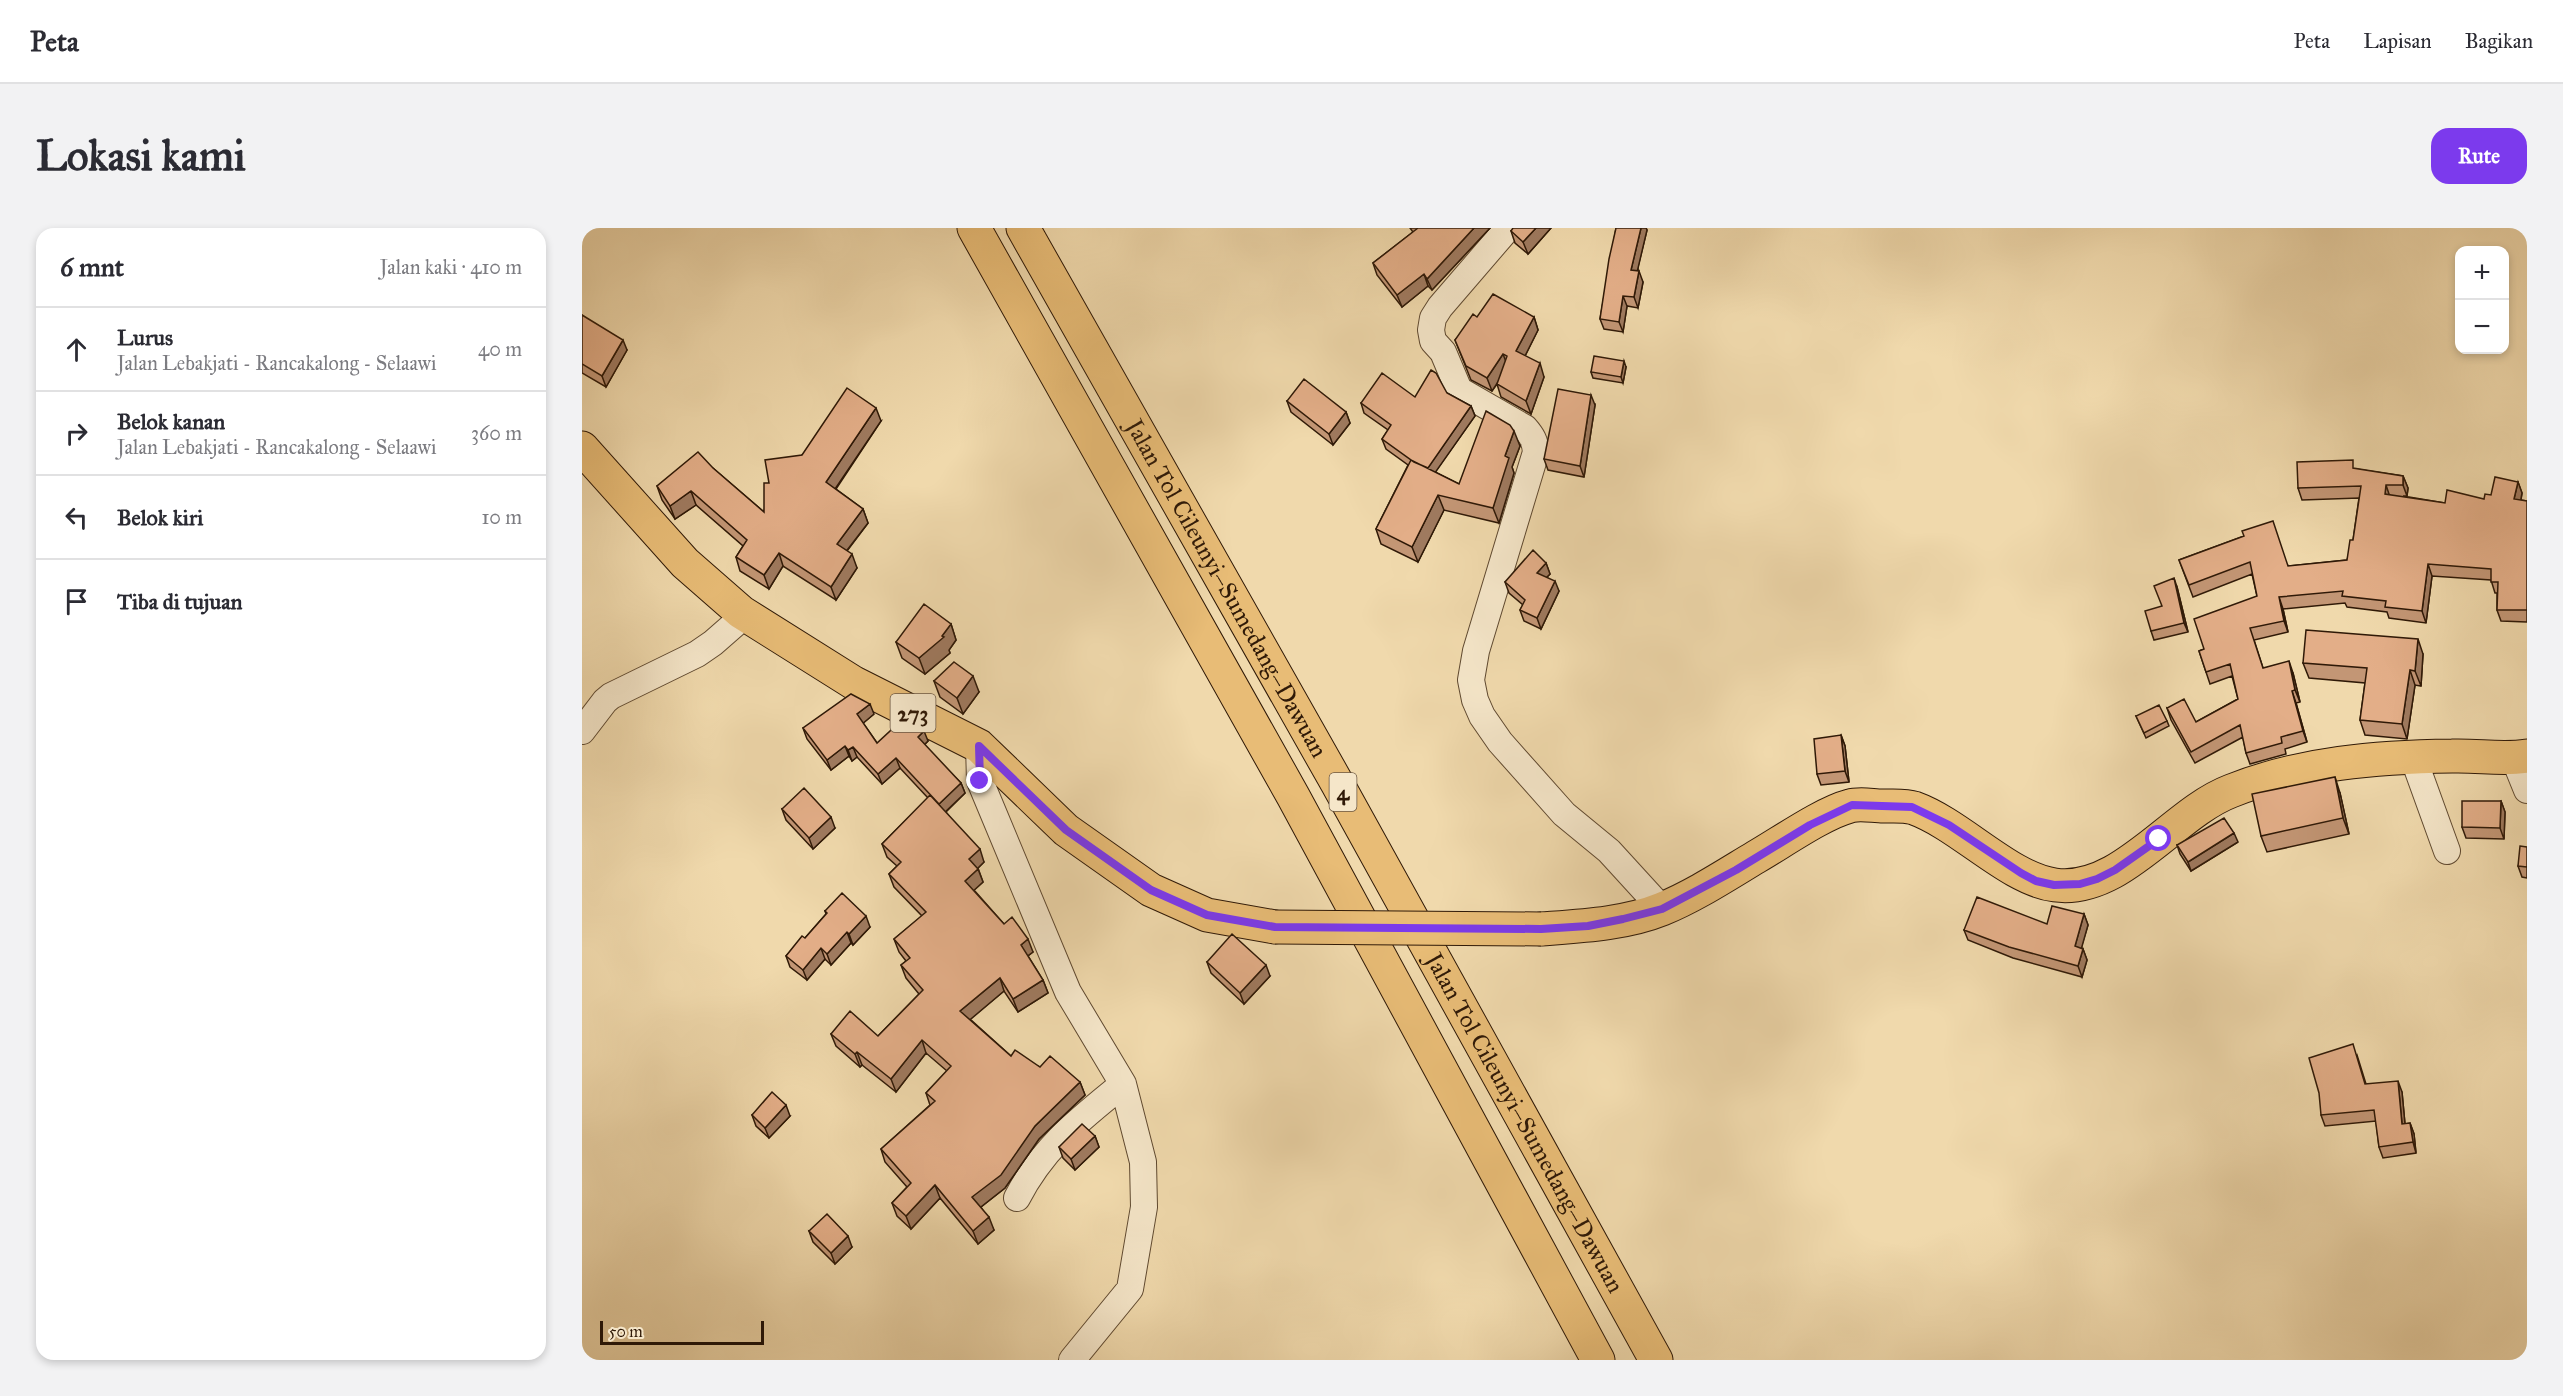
<!DOCTYPE html>
<html lang="id">
<meta charset="utf-8">
<style>
:root{--surface:#fff;--page:#f2f2f3;--text:#2b2b33;--muted:#7c7c81;--line:#e1e1e2;--accent:#7c3aed}
body{margin:0;font-family:"IM FELL Great Primer",serif;background:var(--page);color:var(--text)}
.controls{position:absolute;right:18px;top:18px;display:grid;overflow:hidden;border-radius:12px;box-shadow:0 3px 9px #0003}
.controls button{width:54px;height:54px;display:grid;place-items:center;padding:0;border:0;border-bottom:2px solid var(--line);background:var(--surface);color:var(--text);font:30px sans-serif}
.scale{position:absolute;left:18px;bottom:15px;width:164px;box-sizing:border-box;padding-left:6px;border:3px solid #2f1907;border-top:0;font-size:16px;line-height:21px;white-space:nowrap;color:#2f1907;-webkit-text-stroke:4px #f5e6c9;paint-order:stroke}
.stop{position:absolute;width:18px;height:18px;margin:-14px;border:4px solid #7c3aed;border-radius:50%;background:#fff}
.stop.end{background:#7c3aed;border-color:#fff;box-shadow:0 2px 6px #0008}
.list{margin:0;padding:0;list-style:none}
h2{display:flex;justify-content:space-between;align-items:center;height:78px;margin:0;padding:0 24px;font-size:26px}
h2 small{font-size:20px;font-weight:400;color:var(--muted)}
.list li{display:grid;grid-template-columns:39px 1fr auto;gap:18px;align-items:center;box-sizing:border-box;height:84px;padding:0 24px;border-top:2px solid var(--line)}
.list b{display:block;font-size:22px;white-space:nowrap}
.list p{margin:0;font-size:20px;white-space:nowrap;color:var(--muted)}
.list em{font-size:20px;font-style:normal;color:var(--muted)}
.icon{flex:none;width:33px;height:33px;fill:none;stroke:currentColor;stroke-width:2;stroke-linecap:round;stroke-linejoin:round}
.map{position:relative;flex:none;width:1945px;height:1132px;overflow:hidden;border-radius:18px}
header{display:flex;align-items:center;gap:36px;box-sizing:border-box;height:84px;padding:0 30px;background:var(--surface);border-bottom:2px solid var(--line)}
header strong{font-size:28px}
nav{display:flex;gap:33px;margin-inline-start:auto;font-size:21px}
.intro{display:flex;align-items:center;justify-content:space-between;box-sizing:border-box;height:144px;padding:0 36px}
h1{margin:0;font-size:42px}
.button{padding:15px 27px;border-radius:18px;background:var(--accent);color:#fff;font-size:21px;font-weight:700}
main{display:flex;gap:36px;padding:0 36px}
aside{flex:1;background:var(--surface);border-radius:18px;box-shadow:0 3px 9px #0003}
.map>svg:first-child{display:block}
</style>
<header>
<strong>Peta</strong>
<nav><a>Peta</a><a>Lapisan</a><a>Bagikan</a></nav>
</header>
<div class="intro"><h1>Lokasi kami</h1><a class="button">Rute</a></div>
<main>
<aside>
<h2>6 mnt<small>Jalan kaki · 410 m</small></h2>
<ul class="list">
<li><svg class="icon" aria-label="ahead" viewBox="0 0 24 24"><path d="M12 20V5M6 11l6-6 6 6"/></svg><div><b>Lurus</b><p>Jalan Lebakjati - Rancakalong - Selaawi</p></div><em>40 m</em></li>
<li><svg class="icon" aria-label="right" viewBox="0 0 24 24"><path d="M7 20v-9h11M14 6l5 5-5 5"/></svg><div><b>Belok kanan</b><p>Jalan Lebakjati - Rancakalong - Selaawi</p></div><em>360 m</em></li>
<li><svg class="icon" aria-label="left" viewBox="0 0 24 24"><path d="M17 20v-9H6M10 6l-5 5 5 5"/></svg><div><b>Belok kiri</b></div><em>10 m</em></li>
<li><svg class="icon" aria-label="arrive" viewBox="0 0 24 24"><path d="M6 21V4h12l-3 4 3 4H6"/></svg><div><b>Tiba di tujuan</b></div></li>
</ul>
</aside>
<div class="map">
<svg width="1945" height="1132" viewBox="0 0 1945 1132">
<rect width="100%" height="100%" fill="#f0d9ac"/>
<filter id="stains"><feTurbulence type="fractalNoise" baseFrequency=".00333" numOctaves="4"/><feColorMatrix values="0 0 0 0 .2 0 0 0 0 .09 0 0 0 0 .02 0 0 0 .5 -.17"/></filter>
<radialGradient id="worn" r=".72"><stop offset=".6" stop-color="#630" stop-opacity="0"/><stop offset="1" stop-color="#630" stop-opacity=".3"/></radialGradient>
<g fill="none" stroke-linecap="round" stroke-linejoin="round">
<defs>
<path id="minor" d="M 926,0 L 858,79 L 851,90 L 849,102 L 851,113 L 861,124 L 877,162 L 943,200 C 950,208 953,213 954,224 L 894,423 L 889,452 L 893,472 L 900,488 L 918,514 L 982,586 L 1027,623 L 1080,681
M 0,503 L 23,473 L 29,468 L 115,426 L 131,415 L 163,387
M 397,518 L 398,553 L 486,764 L 541,856 L 561,934 L 562,979 L 548,1061 L 490,1132
M 1831,529 L 1865,623
M 1932,530 L 1945,562
M 435,970 C 462,918 497,892 541,856"/>
<path id="primary" d="M 0,220 L 103,335 L 159,384 L 272,455 L 397,518 L 484,602 L 569,662 L 625,687 L 693,699
M 959,701 C 999,698 1043,696 1080,681 C 1112,668 1144,647 1174,629 C 1200,614 1241,585 1268,578 C 1278,575 1291,578 1301,578 C 1311,578 1323,577 1332,580 C 1379,597 1427,651 1473,657 C 1539,666 1591,585 1649,563 C 1719,535 1795,529 1870,528 C 1896,527 1920,532 1945,528"/>
<g id="motorway">
<path d="M 392,0 L 711,568 L 1016,1132"/>
<path id="s1" d="M 441,0 L 755,555 L 1074,1132"/>
</g>
</defs>
<!-- minor casing -->
<use href="#minor" stroke="#5f4930" stroke-width="28"/>
<!-- primary casing -->
<use href="#primary" stroke="#2f1907" stroke-width="35"/>
<!-- motorway casing -->
<use href="#motorway" stroke="#2f1907" stroke-width="35"/>
<!-- minor -->
<use href="#minor" stroke="#f5e6c9" stroke-width="26"/>
<!-- primary -->
<use href="#primary" stroke="#e8bc76" stroke-width="33"/>
<!-- motorway -->
<use href="#motorway" stroke="#e8bc76" stroke-width="33"/>
<defs>
<path id="primary-bridge" d="M 693,699 L 959,701"/>
</defs>
<!-- primary-bridge casing -->
<use href="#primary-bridge" stroke="#2f1907" stroke-width="35" stroke-linecap="butt"/>
<!-- primary-bridge -->
<use href="#primary-bridge" stroke="#e8bc76" stroke-width="33"/>
</g>
<!-- wall -->
<path fill="#c39675" stroke="#2f1907" stroke-width="1.5" d="M 828,0 L 908,0 L 850,62 L 846,58 L 820,79 L 795,47 L 791,35 L 831,4 Z
M 969,0 L 946,26 L 933,15 L 929,3 Z
M 1034,0 L 1064,0 L 1065,2 L 1055,43 L 1061,54 L 1056,80 L 1045,78 L 1041,104 L 1022,101 L 1018,91 Z
M 0,87 L 45,122 L 24,159 L 0,145 Z
M 895,89 L 952,89 L 956,102 L 943,128 L 962,149 L 949,186 L 919,169 L 915,156 L 910,163 L 889,152 L 873,112 Z
M 1044,139 L 1041,155 L 1011,150 L 1009,144 Z
M 865,165 L 889,178 L 893,188 L 853,244 L 877,256 L 938,218 L 930,239 L 932,245 L 917,295 L 862,282 L 836,334 L 799,316 L 794,301 L 826,237 L 804,221 L 800,211 L 806,202 L 782,185 L 779,175 Z
M 705,173 L 764,184 L 768,195 L 751,217 L 709,184 Z
M 1013,177 L 1002,249 L 966,242 L 962,231 Z
M 299,193 L 254,261 L 281,281 L 286,295 L 265,323 L 275,340 L 254,372 L 201,338 L 187,361 L 158,343 L 154,329 L 161,318 L 114,277 L 93,291 L 80,272 L 75,258 L 131,240 L 182,284 L 187,255 L 220,227 Z
M 1774,241 L 1821,248 L 1826,260 L 1825,268 L 1821,268 L 1863,275 L 1902,271 L 1936,254 L 1940,265 L 1939,272 L 1945,273 L 1945,394 L 1919,393 L 1915,382 L 1915,365 L 1913,365 L 1909,352 L 1850,348 L 1844,395 L 1807,390 L 1805,384 L 1765,379 L 1763,375 L 1701,381 L 1706,404 L 1672,412 L 1681,440 L 1711,445 L 1718,474 L 1714,475 L 1725,514 L 1703,521 L 1704,526 L 1668,536 L 1664,525 L 1661,509 L 1613,535 L 1589,492 L 1585,480 L 1614,494 L 1656,471 L 1650,448 L 1628,456 L 1617,423 L 1622,421 L 1675,368 L 1670,346 L 1611,369 L 1597,332 L 1662,308 L 1707,338 L 1765,332 L 1771,312 L 1777,270 L 1720,272 L 1716,260 Z
M 964,335 L 968,346 L 965,349 L 977,363 L 959,401 L 942,393 L 938,382 L 941,377 L 927,365 L 923,354 Z
M 1595,359 L 1606,404 L 1572,412 L 1569,403 L 1580,378 Z
M 369,396 L 374,412 L 367,422 L 368,425 L 343,446 L 320,430 L 314,414 Z
M 1841,426 L 1839,458 L 1833,457 L 1825,511 L 1783,507 L 1778,492 L 1783,455 L 1727,450 L 1721,435 Z
M 352,453 L 397,464 L 381,486 L 358,469 Z
M 292,486 L 281,495 L 295,515 L 346,513 L 342,517 L 379,555 L 383,565 L 364,584 L 402,634 L 396,640 L 401,654 L 392,662 L 422,696 L 451,724 L 446,728 L 461,752 L 466,765 L 436,784 L 422,763 L 388,791 L 429,828 L 498,854 L 503,867 L 457,911 L 423,960 L 399,979 L 412,1002 L 396,1016 L 358,970 L 329,1001 L 315,988 L 310,975 L 325,959 L 303,934 L 299,921 L 348,877 L 344,865 L 365,843 L 344,825 L 314,864 L 280,837 L 278,839 L 254,818 L 249,806 L 296,808 L 337,766 L 324,750 L 319,737 L 324,733 L 317,724 L 312,711 L 340,688 L 312,659 L 307,646 L 315,638 L 305,629 L 300,616 L 346,570 L 318,540 L 300,556 L 275,529 L 270,533 L 267,528 L 249,542 L 225,511 L 221,500 Z
M 1554,488 L 1585,493 L 1587,498 L 1564,510 Z
M 1259,507 L 1263,518 L 1267,554 L 1239,557 L 1235,546 Z
M 1758,565 L 1767,606 L 1685,624 L 1679,608 Z
M 1919,573 L 1923,584 L 1922,611 L 1884,610 L 1880,599 Z
M 200,581 L 253,600 L 231,621 L 204,592 Z
M 1656,614 L 1609,643 L 1598,626 L 1595,617 Z
M 1945,619 L 1945,650 L 1940,649 L 1936,638 Z
M 243,683 L 288,699 L 271,717 L 269,715 L 249,737 L 243,731 L 225,752 L 208,739 L 204,728 L 223,710 L 244,686 Z
M 1502,686 L 1506,697 L 1499,720 L 1501,721 L 1505,732 L 1500,749 L 1431,730 L 1386,712 L 1382,702 L 1465,696 Z
M 625,734 L 688,748 L 662,776 L 629,745 Z
M 1775,827 L 1784,856 L 1820,864 L 1823,896 L 1828,895 L 1832,906 L 1834,925 L 1801,930 L 1797,919 L 1794,893 L 1743,898 L 1739,887 Z
M 170,887 L 208,888 L 187,910 L 174,898 Z
M 513,908 L 517,919 L 493,942 L 481,930 L 477,919 Z
M 227,1003 L 270,1019 L 253,1036 L 231,1014 Z"/>
<!-- shaded-wall -->
<path fill="#9f7a5f" stroke="#2f1907" stroke-width="1.5" d="M 892,0 L 908,0 L 850,62 L 845,51 Z
M 954,0 L 969,0 L 946,26 L 941,14 Z
M 1059,0 L 1064,0 L 1065,2 L 1053,53 L 1049,42 Z
M 1057,43 L 1061,54 L 1056,80 L 1052,69 Z
M 842,46 L 846,58 L 820,79 L 815,67 Z
M 1041,68 L 1045,78 L 1041,104 L 1037,94 Z
M 952,89 L 956,102 L 939,136 L 934,123 Z
M 41,112 L 45,122 L 24,159 L 20,148 Z
M 921,126 L 926,139 L 910,163 L 905,150 Z
M 1042,133 L 1044,139 L 1041,155 L 1039,149 Z
M 958,135 L 962,149 L 949,186 L 944,173 Z
M 1009,167 L 1013,177 L 1002,249 L 998,238 Z
M 889,178 L 893,188 L 848,252 L 844,242 Z
M 294,180 L 299,193 L 249,267 L 244,254 Z
M 764,184 L 768,195 L 751,217 L 747,206 Z
M 932,203 L 938,218 L 930,239 L 932,245 L 917,295 L 911,280 L 923,228 Z
M 1821,248 L 1826,260 L 1825,268 L 1821,257 Z
M 1936,254 L 1940,265 L 1937,282 L 1932,271 Z
M 1804,257 L 1808,269 L 1803,266 Z
M 109,263 L 114,277 L 93,291 L 88,278 Z
M 856,267 L 862,282 L 836,334 L 830,319 Z
M 281,281 L 286,295 L 259,330 L 255,316 Z
M 197,325 L 201,338 L 187,361 L 182,347 Z
M 270,326 L 275,340 L 254,372 L 249,359 Z
M 964,335 L 968,346 L 959,355 L 955,345 Z
M 1846,336 L 1850,348 L 1844,395 L 1840,383 Z
M 1592,350 L 1595,359 L 1606,404 L 1602,395 Z
M 973,353 L 977,363 L 959,401 L 955,390 Z
M 1697,369 L 1701,381 L 1706,404 L 1702,393 Z
M 369,396 L 374,412 L 367,422 L 368,425 L 343,446 L 337,430 L 360,408 Z
M 1836,411 L 1841,426 L 1839,458 L 1833,443 Z
M 1707,433 L 1711,445 L 1718,474 L 1713,462 Z
M 1828,442 L 1833,457 L 1825,511 L 1820,496 Z
M 391,448 L 397,464 L 381,486 L 375,470 Z
M 1710,463 L 1714,475 L 1725,514 L 1721,503 Z
M 288,476 L 292,486 L 279,497 L 275,486 Z
M 342,503 L 346,513 L 339,520 L 336,509 Z
M 1259,507 L 1263,518 L 1267,554 L 1263,543 Z
M 263,518 L 267,528 L 249,542 L 245,532 Z
M 271,519 L 275,529 L 270,533 L 266,522 Z
M 314,530 L 318,540 L 300,556 L 296,546 Z
M 1753,549 L 1758,565 L 1767,606 L 1761,590 Z
M 379,555 L 383,565 L 361,586 L 357,576 Z
M 1919,573 L 1923,584 L 1922,611 L 1918,600 Z
M 249,589 L 253,600 L 231,621 L 227,610 Z
M 1652,605 L 1656,614 L 1609,643 L 1606,634 Z
M 398,621 L 402,634 L 392,644 L 387,631 Z
M 396,641 L 401,654 L 388,666 L 383,653 Z
M 1502,686 L 1506,697 L 1497,729 L 1493,718 Z
M 284,688 L 288,699 L 271,717 L 267,706 Z
M 265,704 L 269,715 L 249,737 L 245,726 Z
M 446,711 L 451,724 L 444,729 L 439,717 Z
M 239,720 L 243,731 L 225,752 L 221,742 Z
M 1501,721 L 1505,732 L 1500,749 L 1496,738 Z
M 684,737 L 688,748 L 662,776 L 658,765 Z
M 418,750 L 422,763 L 383,796 L 378,783 Z
M 461,752 L 466,765 L 436,784 L 431,771 Z
M 340,812 L 344,825 L 314,864 L 309,851 Z
M 275,824 L 280,837 L 278,839 L 273,826 Z
M 1816,853 L 1820,864 L 1824,907 L 1820,896 Z
M 498,854 L 503,867 L 457,911 L 423,960 L 395,982 L 390,969 L 453,898 Z
M 204,877 L 208,888 L 187,910 L 183,900 Z
M 1828,895 L 1832,906 L 1834,925 L 1831,914 Z
M 513,908 L 517,919 L 493,942 L 489,931 Z
M 353,957 L 358,970 L 329,1001 L 324,988 Z
M 407,989 L 412,1002 L 396,1016 L 391,1003 Z
M 266,1008 L 270,1019 L 253,1036 L 249,1025 Z"/>
<!-- building -->
<path fill="#e3ae88" stroke="#2f1907" stroke-width="1.5" d="M 836,0 L 892,0 L 845,51 L 842,46 L 815,67 L 791,35 Z
M 931,0 L 954,0 L 941,14 L 929,3 Z
M 1034,0 L 1059,0 L 1049,42 L 1057,43 L 1052,69 L 1041,68 L 1037,94 L 1018,91 L 1027,31 Z
M 911,66 L 952,89 L 934,123 L 958,135 L 944,173 L 915,156 L 925,128 L 921,126 L 905,150 L 884,138 L 873,112 L 891,86 L 895,89 Z
M 0,87 L 41,112 L 20,148 L 0,136 Z
M 1012,128 L 1042,133 L 1039,149 L 1009,144 Z
M 849,142 L 854,145 L 865,165 L 889,178 L 846,240 L 832,234 L 800,211 L 809,197 L 779,175 L 800,145 L 833,169 Z
M 722,151 L 764,184 L 747,206 L 705,173 Z
M 265,160 L 294,180 L 244,254 L 281,281 L 255,316 L 270,326 L 249,359 L 197,325 L 182,347 L 154,329 L 165,312 L 109,263 L 88,278 L 75,258 L 116,224 L 131,240 L 182,284 L 182,255 L 187,255 L 183,232 L 220,227 Z
M 976,161 L 1009,167 L 998,238 L 962,231 Z
M 904,183 L 928,197 L 932,203 L 923,228 L 927,230 L 911,280 L 856,267 L 830,319 L 794,301 L 829,232 L 877,256 Z
M 1771,232 L 1771,240 L 1821,248 L 1821,257 L 1804,257 L 1803,266 L 1863,275 L 1865,262 L 1902,271 L 1903,266 L 1909,267 L 1913,249 L 1936,254 L 1932,271 L 1945,273 L 1945,382 L 1915,382 L 1916,354 L 1909,354 L 1909,341 L 1846,336 L 1840,383 L 1803,379 L 1804,373 L 1760,368 L 1761,363 L 1697,369 L 1702,393 L 1668,400 L 1681,440 L 1707,433 L 1713,462 L 1710,463 L 1721,503 L 1699,509 L 1700,515 L 1664,525 L 1658,497 L 1609,524 L 1585,480 L 1602,471 L 1614,494 L 1656,471 L 1648,436 L 1624,444 L 1617,423 L 1622,421 L 1612,391 L 1675,368 L 1668,334 L 1607,357 L 1597,332 L 1662,308 L 1660,303 L 1691,293 L 1706,338 L 1765,332 L 1768,312 L 1771,312 L 1779,258 L 1716,260 L 1715,234 Z
M 951,322 L 964,335 L 955,345 L 973,353 L 955,390 L 938,382 L 943,372 L 923,354 Z
M 1592,350 L 1602,395 L 1569,403 L 1563,383 L 1580,378 L 1572,358 Z
M 342,376 L 369,396 L 360,408 L 362,409 L 337,430 L 314,414 Z
M 1724,402 L 1836,411 L 1833,443 L 1828,442 L 1820,496 L 1778,492 L 1785,440 L 1721,435 Z
M 372,434 L 391,448 L 375,470 L 352,453 Z
M 269,466 L 288,476 L 275,486 L 295,515 L 320,492 L 342,503 L 336,509 L 379,555 L 357,576 L 314,530 L 296,546 L 271,519 L 266,522 L 263,518 L 245,532 L 221,500 Z
M 1577,477 L 1585,493 L 1562,505 L 1554,488 Z
M 1259,507 L 1263,543 L 1235,546 L 1232,511 Z
M 1753,549 L 1761,590 L 1679,608 L 1670,566 Z
M 222,560 L 249,589 L 227,610 L 200,581 Z
M 348,567 L 398,621 L 387,631 L 396,641 L 383,653 L 422,696 L 430,689 L 446,711 L 439,717 L 461,752 L 431,771 L 418,750 L 378,783 L 429,828 L 433,822 L 458,839 L 468,828 L 498,854 L 453,898 L 419,947 L 390,969 L 407,989 L 391,1003 L 353,957 L 324,988 L 310,975 L 329,955 L 299,921 L 353,873 L 344,865 L 369,838 L 340,812 L 309,851 L 275,824 L 273,826 L 249,806 L 268,783 L 296,808 L 341,762 L 319,737 L 328,730 L 312,711 L 344,684 L 307,646 L 319,634 L 300,616 Z
M 1880,573 L 1919,573 L 1918,600 L 1880,599 Z
M 1642,590 L 1652,605 L 1606,634 L 1595,617 Z
M 1938,618 L 1945,619 L 1945,639 L 1936,638 Z
M 260,665 L 284,688 L 267,706 L 265,704 L 245,726 L 239,720 L 221,742 L 204,728 L 220,708 L 223,710 L 245,685 L 243,683 Z
M 1395,669 L 1465,696 L 1470,678 L 1502,686 L 1493,718 L 1501,721 L 1496,738 L 1427,719 L 1382,702 Z
M 650,706 L 684,737 L 658,765 L 625,734 Z
M 1771,816 L 1783,856 L 1816,853 L 1820,896 L 1828,895 L 1831,914 L 1797,919 L 1792,882 L 1739,887 L 1737,865 L 1727,830 Z
M 190,864 L 204,877 L 183,900 L 170,887 Z
M 500,896 L 513,908 L 489,931 L 477,919 Z
M 245,986 L 266,1008 L 249,1025 L 227,1003 Z"/>
<g fill="none" stroke-linecap="round" stroke-linejoin="round">
<!-- route -->
<path stroke="#7c3aed" stroke-width="8" d="M 398,553 L 397,518 L 484,602 L 569,662 L 625,687 L 693,699 L 959,701 L 1006,698 L 1041,691 L 1080,681 L 1154,642 L 1228,597 L 1270,577 L 1330,579 L 1367,597 L 1439,645 L 1454,653 L 1472,657 L 1498,656 L 1515,651 L 1533,642 L 1577,611"/>
</g>
<g text-anchor="middle" dominant-baseline="central" stroke-width="4.5" stroke-linejoin="round" paint-order="stroke">
<!-- shield labels -->
<g fill="#f5e6c9" stroke="#6a5641" stroke-width="1.5">
<rect x="308.5" y="466" width="45" height="38" rx="4.5"/>
<rect x="747.5" y="545" width="27" height="38" rx="4.5"/>
</g>
<g font-size="22" font-weight="bold" fill="#2f1907">
<text x="331" y="485">273</text>
<text x="761" y="564">4</text>
</g>
<!-- street labels -->
<g font-size="24" fill="#2f1907" stroke="#f5e6c9">
<text stroke="none"><textPath href="#s1" startOffset="414">Jalan Tol Cileunyi–Sumedang–Dawuan</textPath></text>
<text stroke="none"><textPath href="#s1" startOffset="1026">Jalan Tol Cileunyi–Sumedang–Dawuan</textPath></text>
</g>
</g>
<rect width="100%" height="100%" filter="url(#stains)"/>
<rect width="100%" height="100%" fill="url(#worn)"/>
</svg>
<div class="controls">
<button>+</button>
<button>−</button>
</div>
<div class="scale">50 m</div>
<div class="stop" style="left:1577px;top:611px"></div>
<div class="stop end" style="left:398px;top:553px"></div>
</div>
</main>
